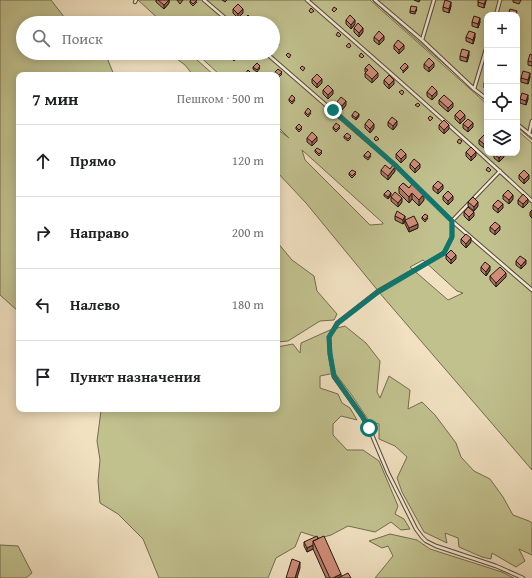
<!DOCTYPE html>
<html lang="ru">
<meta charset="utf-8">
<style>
:root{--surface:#fff;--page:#f2f2f2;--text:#202124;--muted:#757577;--line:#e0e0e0}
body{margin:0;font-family:"Gentium Book Plus",serif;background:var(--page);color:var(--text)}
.controls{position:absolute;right:12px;top:12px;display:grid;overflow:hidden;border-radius:8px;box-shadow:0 2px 10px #0003}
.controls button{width:36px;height:36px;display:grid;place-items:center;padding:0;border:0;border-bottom:1px solid var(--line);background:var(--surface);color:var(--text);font:20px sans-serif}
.stop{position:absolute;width:12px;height:12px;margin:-9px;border:3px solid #0f766e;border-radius:50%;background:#fff}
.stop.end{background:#0f766e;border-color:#fff;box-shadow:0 1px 4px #0008}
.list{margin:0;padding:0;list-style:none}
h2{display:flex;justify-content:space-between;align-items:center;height:52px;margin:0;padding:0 16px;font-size:17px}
h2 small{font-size:13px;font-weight:400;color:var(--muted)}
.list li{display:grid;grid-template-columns:26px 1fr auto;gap:12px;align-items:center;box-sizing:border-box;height:72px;padding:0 16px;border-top:1px solid var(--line)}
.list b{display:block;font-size:15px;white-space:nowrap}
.list em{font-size:13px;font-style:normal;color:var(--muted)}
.icon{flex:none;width:22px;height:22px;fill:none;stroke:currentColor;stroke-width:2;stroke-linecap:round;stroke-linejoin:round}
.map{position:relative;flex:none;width:532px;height:578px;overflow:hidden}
.search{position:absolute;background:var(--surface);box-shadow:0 2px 10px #0003;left:16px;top:16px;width:264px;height:44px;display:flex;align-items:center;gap:10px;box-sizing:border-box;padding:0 14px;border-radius:22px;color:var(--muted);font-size:15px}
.panel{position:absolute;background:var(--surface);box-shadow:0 2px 10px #0003;left:16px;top:72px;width:264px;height:340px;border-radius:8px}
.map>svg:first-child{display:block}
</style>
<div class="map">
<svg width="532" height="578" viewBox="0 0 532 578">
<rect width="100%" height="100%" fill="#f1e1c1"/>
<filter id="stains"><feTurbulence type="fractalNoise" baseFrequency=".005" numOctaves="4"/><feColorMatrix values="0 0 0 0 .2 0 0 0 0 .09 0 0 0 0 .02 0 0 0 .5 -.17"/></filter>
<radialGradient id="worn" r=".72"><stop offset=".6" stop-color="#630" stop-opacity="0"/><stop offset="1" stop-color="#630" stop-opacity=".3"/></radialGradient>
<!-- green -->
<path fill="#c1c18e" stroke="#726c4f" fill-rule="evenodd" d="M 0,0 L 51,0 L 68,22 L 74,16 L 79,23 L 23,23 L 23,53 L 105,53 L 114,75 L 19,75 L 19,312 L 0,295 Z
M 138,0 L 370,0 L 487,104 L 487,153 L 517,153 L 517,130 L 532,143 L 532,470 L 384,298 L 306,203 L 277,172 L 277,129 L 289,138 L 277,126 L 277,75 L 220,75 L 196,53 L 273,53 L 273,23 L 163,23 ZM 302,150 L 383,223 L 383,224 L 370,225 L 305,160 ZM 423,260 L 457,291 L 463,293 L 448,300 L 410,267 Z
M 372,0 L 532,0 L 532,140 L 517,127 L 517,15 L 487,15 L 487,101 L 428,50 Z
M 169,53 L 189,53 L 214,75 L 193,75 L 185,65 Z
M 277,242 L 292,260 L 314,276 L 317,291 L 337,314 L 334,320 L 320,321 L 288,341 L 277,342 Z
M 345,326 L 366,343 L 380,361 L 377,392 L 380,398 L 389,376 L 410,390 L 408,409 L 422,402 L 435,415 L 456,443 L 461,457 L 474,471 L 490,479 L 503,497 L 513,515 L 529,521 L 532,523 L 532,555 L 519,549 L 525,561 L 516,567 L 492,553 L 491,559 L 482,557 L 459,547 L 458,538 L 445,533 L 447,543 L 424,532 L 402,492 L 397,478 L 407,457 L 395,446 L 379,439 L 379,424 L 369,421 L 351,394 L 335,373 L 320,376 L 320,388 L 338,394 L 342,403 L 350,408 L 357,420 L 341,416 L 333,424 L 333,435 L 347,450 L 363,450 L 379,461 L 398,506 L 395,514 L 404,519 L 410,529 L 401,530 L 391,522 L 375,532 L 348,526 L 331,535 L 320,538 L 301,532 L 295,547 L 276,558 L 268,578 L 159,578 L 143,539 L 118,514 L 100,503 L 98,481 L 100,460 L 97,441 L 101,411 L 81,411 L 75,409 L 277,409 L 277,347 L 293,344 L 300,353 L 301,343 L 330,330 Z
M 390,534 L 417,540 L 430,549 L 502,572 L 514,578 L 375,578 L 393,556 L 388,546 L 382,548 L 369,541 Z
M 0,545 L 18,546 L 32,573 L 26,578 L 0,578 Z"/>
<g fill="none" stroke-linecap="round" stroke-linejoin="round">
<defs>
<path id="service" d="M 204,0 L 231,23
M 307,0 C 383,66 458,132 532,201
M 375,0 L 422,40 L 474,89 L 487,99
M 135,2 L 136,0
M 496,15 L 500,0
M 422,40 L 434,0
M 266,53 L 395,165 L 452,221 L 452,237 L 444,253 L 378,291 L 337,323 L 329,337 L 330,354 L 334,377 L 362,416 L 369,428 L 388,473 L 416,529 L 422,537 L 426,541 L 436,546 L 496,566 L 523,578
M 474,89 L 487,46
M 517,124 L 532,136
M 529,134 L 532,121
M 500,171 L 452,221 L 532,290"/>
</defs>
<!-- service casing -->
<use href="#service" stroke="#564a3c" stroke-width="4.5"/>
<!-- service -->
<use href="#service" stroke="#f6ecd7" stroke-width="2.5"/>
</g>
<!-- wall -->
<path fill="#b37967" stroke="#221710" d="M 156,0 L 169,0 L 169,3 L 164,9 L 156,2 Z
M 177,0 L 183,0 L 180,4 Z
M 414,0 L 420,0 L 419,2 Z
M 486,0 L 484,8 L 478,6 L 478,2 Z
M 513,0 L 521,0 L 519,4 L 513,2 Z
M 190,1 L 197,2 L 193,6 L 190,3 Z
M 451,6 L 449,13 L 443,11 L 443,7 Z
M 233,9 L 243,13 L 238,18 L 233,13 Z
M 417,9 L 415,14 L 410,13 L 410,11 Z
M 346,20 L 355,24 L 351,29 L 346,24 Z
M 472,22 L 480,22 L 478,28 L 472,26 Z
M 354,28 L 363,32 L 359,37 L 354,32 Z
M 374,37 L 384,40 L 379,45 L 374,41 Z
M 466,37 L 475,37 L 473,44 L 466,41 Z
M 394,45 L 404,49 L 399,54 L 394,49 Z
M 221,53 L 228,53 L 225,57 L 221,54 Z
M 469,55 L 467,62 L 460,60 L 460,56 Z
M 532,55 L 532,66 L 528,65 L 528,61 Z
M 231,56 L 237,57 L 234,61 L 231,58 Z
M 424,64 L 434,67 L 429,72 L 424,68 Z
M 253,67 L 260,68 L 257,72 L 253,69 Z
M 365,68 L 378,77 L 372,83 L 365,77 L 365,73 L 366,73 L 365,72 Z
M 275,72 L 282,74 L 279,77 L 277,76 L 277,75 L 275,74 Z
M 530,77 L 528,84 L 521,82 L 521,78 Z
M 487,78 L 487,89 L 484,88 L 484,84 Z
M 312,79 L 322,83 L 317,88 L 312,83 Z
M 384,80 L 394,84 L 389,89 L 384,84 Z
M 323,90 L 333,94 L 328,99 L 323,94 Z
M 427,92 L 437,95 L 432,100 L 427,96 Z
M 289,99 L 295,100 L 292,104 L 289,101 Z
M 520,99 L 528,99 L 526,105 L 520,103 Z
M 439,100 L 453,107 L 448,112 L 439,104 Z
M 337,102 L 346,105 L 342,110 L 337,106 Z
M 305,112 L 311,113 L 308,117 L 305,114 Z
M 352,115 L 359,116 L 356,120 L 352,117 Z
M 455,115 L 465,119 L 460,124 L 455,119 Z
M 388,122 L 397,125 L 393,130 L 388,126 Z
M 365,124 L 374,128 L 370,133 L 365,128 Z
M 463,124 L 473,127 L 468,132 L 463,128 Z
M 439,125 L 449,129 L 444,134 L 439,129 Z
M 296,127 L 302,129 L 299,132 L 296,129 Z
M 333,127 L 340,128 L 336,132 L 333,129 Z
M 344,136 L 351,138 L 348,141 L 344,138 Z
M 487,137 L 487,146 L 484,148 L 479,144 L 479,140 Z
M 307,138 L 317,141 L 312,146 L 307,142 Z
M 315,150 L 322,153 L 319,156 L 315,152 Z
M 466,152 L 476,156 L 471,161 L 466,156 Z
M 396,154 L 406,158 L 401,163 L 396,158 Z
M 494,154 L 504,157 L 499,162 L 494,158 Z
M 364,155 L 371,156 L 368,160 L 364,157 Z
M 410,164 L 420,168 L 415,173 L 410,168 Z
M 390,169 L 395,171 L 388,180 L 381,174 L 381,170 Z
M 349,173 L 356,174 L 352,178 L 349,175 Z
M 519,175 L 529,179 L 524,184 L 519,179 Z
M 403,183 L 424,200 L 419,206 L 412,199 L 409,203 L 399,193 L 399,187 Z
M 433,186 L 443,189 L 438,194 L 433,190 Z
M 384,194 L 391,195 L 388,199 L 384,196 Z
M 503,195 L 513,199 L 509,204 L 503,199 Z
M 443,196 L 453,200 L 448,205 L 443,200 Z
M 391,197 L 402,202 L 398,207 L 391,201 Z
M 518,200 L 528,203 L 523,208 L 518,204 Z
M 468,202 L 478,206 L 474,211 L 468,206 Z
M 493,205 L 503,208 L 498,213 L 493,209 Z
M 532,210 L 532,218 L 530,216 L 530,212 Z
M 464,212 L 474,216 L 469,221 L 464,216 Z
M 395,216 L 405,220 L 418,228 L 409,232 L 405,224 L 405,221 L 403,224 L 395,220 Z
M 422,217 L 428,218 L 425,222 L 422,219 Z
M 490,227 L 500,230 L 495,235 L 490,231 Z
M 461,239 L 471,242 L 466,248 L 461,243 Z
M 446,255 L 456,259 L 451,264 L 446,259 Z
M 516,261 L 526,264 L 521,269 L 516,265 Z
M 481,267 L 490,270 L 486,276 L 481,271 Z
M 490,276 L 506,277 L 496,287 L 490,280 Z
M 318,539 L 341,576 L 351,578 L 326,578 L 313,549 L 307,552 L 304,546 L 304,542 Z"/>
<!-- shaded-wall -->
<path fill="#926354" stroke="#221710" d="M 169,0 L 169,3 L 164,9 L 164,5 Z
M 486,0 L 486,1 L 484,8 L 484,4 Z
M 451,2 L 451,6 L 449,13 L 449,9 Z
M 243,9 L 243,13 L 238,18 L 238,14 Z
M 480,18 L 480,22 L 478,28 L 478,24 Z
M 355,20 L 355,24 L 351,29 L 351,25 Z
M 363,28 L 363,32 L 359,37 L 359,33 Z
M 475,33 L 475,37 L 473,44 L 473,40 Z
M 384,36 L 384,40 L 379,45 L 379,41 Z
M 404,45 L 404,49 L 399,54 L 399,50 Z
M 469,51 L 469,55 L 467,62 L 467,58 Z
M 434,63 L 434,67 L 429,72 L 429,68 Z
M 408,66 L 408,68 L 403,73 L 403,71 Z
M 378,73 L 378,77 L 372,83 L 372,79 Z
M 530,73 L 530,77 L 528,84 L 528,80 Z
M 322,79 L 322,83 L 317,88 L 317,84 Z
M 394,80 L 394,84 L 389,89 L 389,85 Z
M 333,90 L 333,94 L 328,99 L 328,95 Z
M 437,91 L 437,95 L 432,100 L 432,96 Z
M 528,95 L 528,99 L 526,105 L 526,101 Z
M 346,101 L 346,105 L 342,110 L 342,106 Z
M 453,103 L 453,107 L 448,112 L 448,108 Z
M 359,114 L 359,116 L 356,120 L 356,118 Z
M 465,115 L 465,119 L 460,124 L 460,120 Z
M 397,121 L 397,125 L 393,130 L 393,126 Z
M 473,123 L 473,127 L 468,132 L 468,128 Z
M 374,124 L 374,128 L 370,133 L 370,129 Z
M 449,125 L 449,129 L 444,134 L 444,130 Z
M 317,137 L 317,141 L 312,146 L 312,142 Z
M 487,142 L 487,146 L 484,148 L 484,144 Z
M 476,152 L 476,156 L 471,161 L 471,157 Z
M 504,153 L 504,157 L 499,162 L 499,158 Z
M 406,154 L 406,158 L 401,163 L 401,159 Z
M 420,164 L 420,168 L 415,173 L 415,169 Z
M 395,167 L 395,171 L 388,180 L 388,176 Z
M 529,175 L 529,179 L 524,184 L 524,180 Z
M 443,185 L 443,189 L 438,194 L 438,190 Z
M 391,193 L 391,195 L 388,199 L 388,197 Z
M 412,193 L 412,199 L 409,203 L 409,197 Z
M 424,194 L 424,200 L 419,206 L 419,200 Z
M 513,195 L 513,199 L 509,204 L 509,200 Z
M 453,196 L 453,200 L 448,205 L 448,201 Z
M 402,198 L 402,202 L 398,207 L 398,203 Z
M 528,199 L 528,203 L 523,208 L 523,204 Z
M 478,202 L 478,206 L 474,211 L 474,207 Z
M 503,204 L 503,208 L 498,213 L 498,209 Z
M 474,212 L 474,216 L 469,221 L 469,217 Z
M 405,216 L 405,220 L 403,224 L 403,220 Z
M 418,224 L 418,228 L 409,232 L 409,228 Z
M 500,226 L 500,230 L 495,235 L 495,231 Z
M 471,238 L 471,242 L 466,248 L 466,244 Z
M 456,255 L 456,259 L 451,264 L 451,260 Z
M 526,260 L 526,264 L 521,269 L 521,266 Z
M 490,266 L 490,270 L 486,276 L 486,272 Z
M 506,273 L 506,277 L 496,287 L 496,283 Z
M 313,545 L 313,549 L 307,552 L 307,548 Z
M 300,562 L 300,568 L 297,578 L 295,578 Z
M 341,574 L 341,578 L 333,578 Z"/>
<!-- building -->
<path fill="#d08d78" stroke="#221710" d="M 158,0 L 169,0 L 164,5 Z
M 191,0 L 197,0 L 193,4 L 190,1 Z
M 222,0 L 227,0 L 225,2 Z
M 445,0 L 451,2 L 449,9 L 443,7 Z
M 478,0 L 486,0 L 484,4 L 478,2 Z
M 238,4 L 243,9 L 238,14 L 233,9 Z
M 411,6 L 417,7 L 415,12 L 410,11 Z
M 334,7 L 337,9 L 334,12 L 332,10 Z
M 311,8 L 314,11 L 311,13 L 309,11 Z
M 510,9 L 517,11 L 516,15 L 508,15 Z
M 248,15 L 253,20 L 250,23 L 246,23 L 243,20 Z
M 350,15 L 355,20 L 351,25 L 346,20 Z
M 474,16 L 480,18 L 478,24 L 472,22 Z
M 218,17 L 221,20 L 219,23 L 217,23 L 215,21 Z
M 190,18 L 194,21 L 192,23 L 189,23 L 187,21 Z
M 358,23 L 363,28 L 359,33 L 354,28 Z
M 379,31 L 384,36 L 379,41 L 374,37 Z
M 469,31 L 475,33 L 473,40 L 466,37 Z
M 338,32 L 341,35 L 339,37 L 336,35 Z
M 398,40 L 404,45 L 399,50 L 394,45 Z
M 276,42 L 279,44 L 277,47 L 274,44 Z
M 349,43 L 351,46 L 349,48 L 346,46 Z
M 462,49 L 469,51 L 467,58 L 460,56 Z
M 233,53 L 235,53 L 237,55 L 234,59 L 231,56 Z
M 288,53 L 291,55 L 289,58 L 286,55 Z
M 361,53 L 364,56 L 362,58 L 359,56 Z
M 530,54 L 532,55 L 532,62 L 528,61 Z
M 429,58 L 434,63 L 429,68 L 424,64 Z
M 257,63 L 260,66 L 257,70 L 253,67 Z
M 405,63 L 408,66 L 403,71 L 400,68 Z
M 369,64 L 378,73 L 372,79 L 365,73 L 368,70 L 365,68 Z
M 302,66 L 305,68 L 303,71 L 300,68 Z
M 278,69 L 282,72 L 279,75 L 275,72 Z
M 248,70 L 251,73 L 250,75 L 246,75 L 245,74 Z
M 523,71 L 530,73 L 528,80 L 521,78 Z
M 317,74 L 322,79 L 317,84 L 312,79 Z
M 389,75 L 394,80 L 389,85 L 384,80 Z
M 486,77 L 487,78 L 487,85 L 484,84 Z
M 328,85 L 333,90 L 328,95 L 323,90 Z
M 432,86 L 437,91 L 432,96 L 427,92 Z
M 402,90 L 404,92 L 402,95 L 399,92 Z
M 522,93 L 528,95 L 526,101 L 520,99 Z
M 292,95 L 295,98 L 292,102 L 289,99 Z
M 444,95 L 453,103 L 448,108 L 439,100 Z
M 341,97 L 346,101 L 342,106 L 337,102 Z
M 418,103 L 420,105 L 418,107 L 415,105 Z
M 308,108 L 311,111 L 308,115 L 305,112 Z
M 460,110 L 465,115 L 460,120 L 455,115 Z
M 355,111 L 359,114 L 356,118 L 352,115 Z
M 430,116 L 433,118 L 430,121 L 428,118 Z
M 392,117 L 397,121 L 393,126 L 388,122 Z
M 369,119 L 374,124 L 370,129 L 365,124 Z
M 468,119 L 473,123 L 468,128 L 463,124 Z
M 444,120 L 449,125 L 444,130 L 439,125 Z
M 336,123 L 340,126 L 336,130 L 333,127 Z
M 299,124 L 302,127 L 299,130 L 296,127 Z
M 312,132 L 317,137 L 312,142 L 307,138 Z
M 347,133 L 351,136 L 348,139 L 344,136 Z
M 484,135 L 487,137 L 487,142 L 484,144 L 479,140 Z
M 376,136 L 379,139 L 376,141 L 374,139 Z
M 459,139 L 462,141 L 460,144 L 457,142 Z
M 471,147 L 476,152 L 471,157 L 466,152 Z
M 317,148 L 322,151 L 319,154 L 315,150 Z
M 401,149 L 406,154 L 401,159 L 396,154 Z
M 368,151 L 371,154 L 368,158 L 364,155 Z
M 495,153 L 504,153 L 499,158 L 494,154 Z
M 414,159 L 420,164 L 415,169 L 410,164 Z
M 385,165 L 390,169 L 393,165 L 395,167 L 388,176 L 381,170 Z
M 488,167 L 491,170 L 489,172 L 486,170 Z
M 352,170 L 356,172 L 352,176 L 349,173 Z
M 524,170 L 529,175 L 524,180 L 519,175 Z
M 438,181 L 443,185 L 438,190 L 433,186 Z
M 403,183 L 409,188 L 412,184 L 424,194 L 419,200 L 412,193 L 409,197 L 399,187 Z
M 388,190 L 391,193 L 388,197 L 384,194 Z
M 508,190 L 513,195 L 509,200 L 503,195 Z
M 448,191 L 453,196 L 448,201 L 443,196 Z
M 395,192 L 402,198 L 398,203 L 391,197 Z
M 523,194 L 528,199 L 523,204 L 518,200 Z
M 473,197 L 478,202 L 474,207 L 468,202 Z
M 498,200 L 503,204 L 498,209 L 493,205 Z
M 468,207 L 474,212 L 469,217 L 464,212 Z
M 397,211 L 405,216 L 403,220 L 395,216 Z
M 425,214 L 428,216 L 425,220 L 422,217 Z
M 414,216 L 418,224 L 409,228 L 405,220 Z
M 495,222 L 500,226 L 495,231 L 490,227 Z
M 466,234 L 471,238 L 466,244 L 461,239 Z
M 451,250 L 456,255 L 451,260 L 446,255 Z
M 520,256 L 526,260 L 521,266 L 516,261 Z
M 485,262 L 490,266 L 486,272 L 481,267 Z
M 500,267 L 506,273 L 496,283 L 490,276 Z
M 317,536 L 318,539 L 313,541 L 313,545 L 307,548 L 304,542 Z
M 324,536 L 341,574 L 333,578 L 330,578 L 313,541 Z
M 292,559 L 300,562 L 295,578 L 286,578 Z
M 348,573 L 351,578 L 338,578 Z"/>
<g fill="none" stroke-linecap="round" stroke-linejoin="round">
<!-- route -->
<path stroke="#0f766e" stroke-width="5" d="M 333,110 L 395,165 L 452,221 L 452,237 L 444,253 L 378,292 L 338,323 L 329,337 L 330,354 L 334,376 L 362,416 L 369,428"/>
</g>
<rect width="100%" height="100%" filter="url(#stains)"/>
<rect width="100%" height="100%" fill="url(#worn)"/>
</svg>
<div class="controls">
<button>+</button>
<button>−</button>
<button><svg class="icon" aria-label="locate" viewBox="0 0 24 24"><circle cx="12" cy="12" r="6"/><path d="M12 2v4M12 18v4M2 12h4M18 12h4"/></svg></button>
<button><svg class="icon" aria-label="layers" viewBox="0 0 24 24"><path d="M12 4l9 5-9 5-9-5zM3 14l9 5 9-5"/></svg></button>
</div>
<div class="stop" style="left:369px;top:428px"></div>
<div class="stop end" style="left:333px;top:110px"></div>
<div class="search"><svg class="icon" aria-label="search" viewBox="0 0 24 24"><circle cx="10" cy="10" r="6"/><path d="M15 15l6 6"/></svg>Поиск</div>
<section class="panel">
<h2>7 мин<small>Пешком · 500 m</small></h2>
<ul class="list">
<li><svg class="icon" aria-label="ahead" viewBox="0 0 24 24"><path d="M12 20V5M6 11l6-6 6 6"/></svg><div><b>Прямо</b></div><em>120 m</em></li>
<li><svg class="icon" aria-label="right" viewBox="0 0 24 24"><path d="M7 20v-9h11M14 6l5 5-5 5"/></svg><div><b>Направо</b></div><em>200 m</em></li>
<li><svg class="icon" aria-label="left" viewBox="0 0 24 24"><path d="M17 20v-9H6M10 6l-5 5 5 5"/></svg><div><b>Налево</b></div><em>180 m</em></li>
<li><svg class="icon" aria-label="arrive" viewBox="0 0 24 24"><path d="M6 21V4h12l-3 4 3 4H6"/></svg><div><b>Пункт назначения</b></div></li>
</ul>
</section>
</div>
